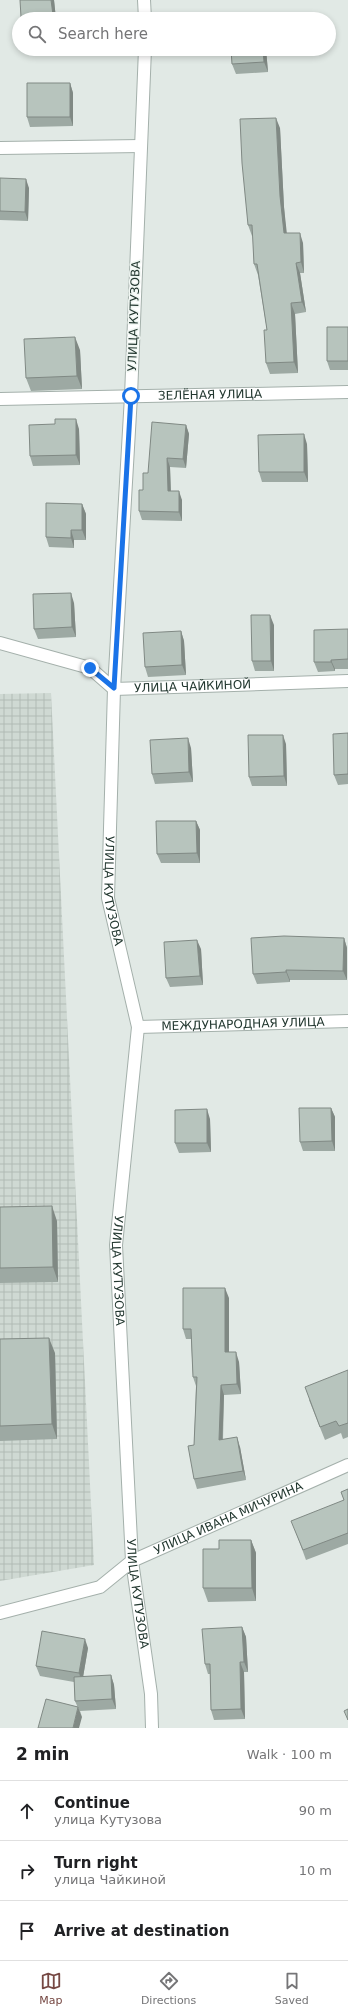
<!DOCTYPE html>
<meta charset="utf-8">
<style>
:root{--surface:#fff;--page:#f6f6f6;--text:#202124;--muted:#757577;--line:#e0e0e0;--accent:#764843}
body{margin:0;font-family:"DejaVu Sans",sans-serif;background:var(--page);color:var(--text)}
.stop{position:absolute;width:12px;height:12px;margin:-9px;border:3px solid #1a73e8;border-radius:50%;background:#fff}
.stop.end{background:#1a73e8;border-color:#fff;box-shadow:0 1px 4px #0008}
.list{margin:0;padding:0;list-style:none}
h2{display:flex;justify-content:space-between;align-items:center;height:52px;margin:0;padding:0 16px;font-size:17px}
h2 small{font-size:13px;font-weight:400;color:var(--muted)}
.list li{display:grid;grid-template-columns:26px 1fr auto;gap:12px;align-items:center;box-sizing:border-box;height:60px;padding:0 16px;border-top:1px solid var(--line)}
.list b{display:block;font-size:15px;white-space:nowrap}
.list p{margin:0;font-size:13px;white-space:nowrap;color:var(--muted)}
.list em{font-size:13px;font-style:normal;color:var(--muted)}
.icon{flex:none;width:22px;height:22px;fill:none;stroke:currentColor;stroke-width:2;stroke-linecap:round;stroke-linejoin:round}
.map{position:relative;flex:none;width:348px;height:1728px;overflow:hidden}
.search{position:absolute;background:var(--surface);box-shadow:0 2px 6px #0003;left:12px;right:12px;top:12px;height:44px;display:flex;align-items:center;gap:10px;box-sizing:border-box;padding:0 14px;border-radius:22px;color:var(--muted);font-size:15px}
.sheet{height:232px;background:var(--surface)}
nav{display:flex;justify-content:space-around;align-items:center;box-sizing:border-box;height:56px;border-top:1px solid var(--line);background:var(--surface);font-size:11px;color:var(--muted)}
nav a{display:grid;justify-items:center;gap:2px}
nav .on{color:var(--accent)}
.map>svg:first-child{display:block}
</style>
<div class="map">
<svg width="348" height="1728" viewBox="0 0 348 1728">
<defs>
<pattern id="industrial-grid" width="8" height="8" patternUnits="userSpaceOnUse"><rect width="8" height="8" fill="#cfd9d3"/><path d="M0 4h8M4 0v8" fill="none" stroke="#b1bbb5"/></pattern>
</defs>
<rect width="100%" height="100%" fill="#e1e9e5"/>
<!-- industrial -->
<path fill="url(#industrial-grid)" d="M 51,693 L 94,1565 L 0,1581 L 0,694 Z"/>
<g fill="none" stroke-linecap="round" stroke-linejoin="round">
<defs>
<g id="minor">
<path d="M 144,0 L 145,19"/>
<path id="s1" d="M 145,49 L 131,396 L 114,689 L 108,898 L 138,1027 L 116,1245 L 132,1561 L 151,1694 L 152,1728"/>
<path d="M 0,148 L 141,146"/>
<path id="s2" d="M 0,399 L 348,392"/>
<path id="s3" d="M 0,643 L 90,668 L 114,689 L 348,681"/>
<path id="s4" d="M 138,1027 L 348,1021"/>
<path id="s5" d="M 0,1613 L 100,1587 L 132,1561 L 348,1465"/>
</g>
</defs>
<!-- minor casing -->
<use href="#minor" stroke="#a4b0ab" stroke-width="14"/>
<!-- minor -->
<use href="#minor" stroke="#fff" stroke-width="12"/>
</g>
<!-- wall -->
<path fill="#9da9a3" d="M 54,0 L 56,19 L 22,19 L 21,17 Z
M 231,49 L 266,49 L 268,72 L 236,74 L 232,64 Z
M 70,83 L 73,93 L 73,126 L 30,127 L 27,117 Z
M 280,128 L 284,207 L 286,233 L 303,243 L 304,273 L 300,273 L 306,312 L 295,314 L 298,373 L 270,374 L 266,363 L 267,330 L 258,275 L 254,264 L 253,236 L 252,236 L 248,225 Z
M 0,178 L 29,188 L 28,221 L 0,220 Z
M 348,327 L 348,370 L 330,370 L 327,361 Z
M 80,350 L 82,389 L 31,391 L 26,378 Z
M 55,424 L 79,429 L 80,465 L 33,466 L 30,456 Z
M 186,425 L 189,434 L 186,468 L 170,467 L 171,491 L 182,500 L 182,521 L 142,520 L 139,511 L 143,490 L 148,473 Z
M 307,444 L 308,482 L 262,482 L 259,472 Z
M 82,504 L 86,514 L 86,540 L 74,540 L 74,548 L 49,547 L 46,537 Z
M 74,603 L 76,637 L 38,639 L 34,629 Z
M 274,625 L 274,671 L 255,671 L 252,661 Z
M 348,629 L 348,669 L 335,669 L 335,671 L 318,672 L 314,662 Z
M 181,631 L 184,641 L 186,675 L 148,677 L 145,667 Z
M 348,733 L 348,784 L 338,785 L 334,775 Z
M 286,744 L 287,786 L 252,786 L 249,777 Z
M 191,748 L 193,782 L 155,784 L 152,774 Z
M 196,821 L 200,830 L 200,863 L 161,863 L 157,854 Z
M 344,938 L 347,948 L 347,980 L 290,980 L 290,982 L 257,984 L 253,974 Z
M 201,949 L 203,985 L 170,987 L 166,978 Z
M 331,1108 L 335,1117 L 335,1151 L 303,1151 L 300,1142 Z
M 210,1119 L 211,1152 L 179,1153 L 175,1143 Z
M 0,1207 L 57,1221 L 58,1282 L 0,1283 Z
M 229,1298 L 229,1352 L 239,1362 L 241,1394 L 224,1395 L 223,1440 L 240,1447 L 246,1480 L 197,1489 L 194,1479 L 194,1445 L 196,1386 L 193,1377 L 191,1339 L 186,1339 L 183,1329 Z
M 0,1339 L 55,1353 L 57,1439 L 0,1441 Z
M 348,1370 L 348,1437 L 343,1439 L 341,1433 L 325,1440 L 309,1400 Z
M 348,1489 L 348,1544 L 306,1560 L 295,1530 L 344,1500 L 341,1492 Z
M 251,1540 L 256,1553 L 256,1601 L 208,1602 L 203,1588 L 219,1549 Z
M 242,1627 L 246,1637 L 248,1672 L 244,1672 L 245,1719 L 214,1720 L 211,1710 L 210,1674 L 208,1674 L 205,1664 Z
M 88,1648 L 83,1677 L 111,1675 L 114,1685 L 116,1709 L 80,1711 L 82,1717 L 75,1701 L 74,1682 L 40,1676 L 36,1666 Z"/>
<!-- shaded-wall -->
<path fill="#808984" d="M 51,0 L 54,0 L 56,19 L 54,19 L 53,15 Z
M 263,49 L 266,49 L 268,72 L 264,62 Z
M 70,83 L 73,93 L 73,126 L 70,117 Z
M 276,118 L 280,128 L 284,207 L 288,244 L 284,233 L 280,196 Z
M 26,179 L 29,188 L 28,221 L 25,212 Z
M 300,233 L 303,243 L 304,273 L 301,262 Z
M 296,263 L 300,273 L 306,312 L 302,302 Z
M 291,303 L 295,314 L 298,373 L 294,362 Z
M 75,337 L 80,350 L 82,389 L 77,376 Z
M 76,419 L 79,429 L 80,465 L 76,455 Z
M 186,425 L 189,434 L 186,468 L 183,459 Z
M 304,434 L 307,444 L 308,482 L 304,472 Z
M 167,458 L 170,467 L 171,500 L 168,491 Z
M 179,491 L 182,500 L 182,521 L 179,512 Z
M 82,504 L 86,514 L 86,540 L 82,530 Z
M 71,530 L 74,540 L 74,548 L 71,538 Z
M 71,593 L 74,603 L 76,637 L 72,627 Z
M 270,615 L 274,625 L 274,671 L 271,661 Z
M 181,631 L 184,641 L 186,675 L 182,665 Z
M 331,660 L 335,669 L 335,671 L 331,662 Z
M 283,735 L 286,744 L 287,786 L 284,776 Z
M 188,738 L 191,748 L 193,782 L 189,772 Z
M 196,821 L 200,830 L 200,863 L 197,853 Z
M 344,938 L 347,948 L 347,980 L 343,971 Z
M 197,940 L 201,949 L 203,985 L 200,976 Z
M 286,970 L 290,980 L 290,982 L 286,972 Z
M 331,1108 L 335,1117 L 335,1151 L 332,1141 Z
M 207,1109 L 210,1119 L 211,1152 L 207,1143 Z
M 52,1206 L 57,1221 L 58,1282 L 53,1267 Z
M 225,1288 L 229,1298 L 229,1362 L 225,1352 Z
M 49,1338 L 55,1353 L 57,1439 L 52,1424 Z
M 236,1352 L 239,1362 L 241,1394 L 237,1384 Z
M 221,1385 L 224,1395 L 222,1450 L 219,1440 Z
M 237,1437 L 240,1447 L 246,1480 L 243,1471 Z
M 251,1540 L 256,1553 L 256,1601 L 252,1588 Z
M 242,1627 L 246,1637 L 248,1672 L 244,1662 Z
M 85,1639 L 88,1648 L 82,1683 L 79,1673 Z
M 240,1662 L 244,1672 L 245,1719 L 241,1709 Z
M 111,1675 L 114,1685 L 116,1709 L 112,1699 Z
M 78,1707 L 82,1717 L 79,1728 L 73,1728 Z"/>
<!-- building -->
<path fill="#b7c4bd" stroke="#808984" d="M 20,0 L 51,0 L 53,15 L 21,17 Z
M 231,49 L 263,49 L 264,62 L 232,64 Z
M 27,83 L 70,83 L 70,117 L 27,117 Z
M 276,118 L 280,196 L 284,233 L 300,233 L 301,262 L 296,263 L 302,302 L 291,303 L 294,362 L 266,363 L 264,330 L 267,330 L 257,264 L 254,264 L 252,225 L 248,225 L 242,163 L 240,119 Z
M 0,178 L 26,179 L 25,212 L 0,211 Z
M 327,327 L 348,327 L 348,361 L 327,361 Z
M 75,337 L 77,376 L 26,378 L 24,339 Z
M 55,419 L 76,419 L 76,455 L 30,456 L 29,425 L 55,424 Z
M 152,422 L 186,425 L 183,459 L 167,458 L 168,491 L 179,491 L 179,512 L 139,511 L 139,490 L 143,490 L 143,473 L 148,473 Z
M 304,434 L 304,472 L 259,472 L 258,435 Z
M 46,503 L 82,504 L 82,530 L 71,530 L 71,538 L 46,537 Z
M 71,593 L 72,627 L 34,629 L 33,594 Z
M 251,615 L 270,615 L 271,661 L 252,661 Z
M 348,629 L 348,659 L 331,660 L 331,662 L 314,662 L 314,630 Z
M 181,631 L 182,665 L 145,667 L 143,633 Z
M 348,733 L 348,774 L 334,775 L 333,734 Z
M 248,735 L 283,735 L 284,776 L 249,777 Z
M 188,738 L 189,772 L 152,774 L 150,740 Z
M 156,821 L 196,821 L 197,853 L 157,854 Z
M 284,936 L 344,938 L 343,971 L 286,970 L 286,972 L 253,974 L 251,938 Z
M 197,940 L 200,976 L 166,978 L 164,942 Z
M 299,1108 L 331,1108 L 332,1141 L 300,1142 Z
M 207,1109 L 207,1143 L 175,1143 L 175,1110 Z
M 52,1206 L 53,1267 L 0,1268 L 0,1207 Z
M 183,1288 L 225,1288 L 225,1352 L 236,1352 L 237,1384 L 221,1385 L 219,1440 L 237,1437 L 243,1471 L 194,1479 L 188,1446 L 194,1445 L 197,1377 L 193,1377 L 191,1329 L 183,1329 Z
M 49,1338 L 52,1424 L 0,1426 L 0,1339 Z
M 348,1370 L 348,1423 L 339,1426 L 336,1421 L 320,1427 L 305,1387 Z
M 348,1489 L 348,1533 L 303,1550 L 291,1521 L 344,1500 L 341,1492 Z
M 219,1540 L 251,1540 L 252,1588 L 203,1588 L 203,1549 L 219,1549 Z
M 242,1627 L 244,1662 L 240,1662 L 241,1709 L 211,1710 L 210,1664 L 205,1664 L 202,1629 Z
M 42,1631 L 85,1639 L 79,1673 L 36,1666 Z
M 111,1675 L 112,1699 L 75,1701 L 74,1677 Z
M 46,1699 L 78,1707 L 73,1728 L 38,1728 Z
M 348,1709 L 348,1720 L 344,1711 Z"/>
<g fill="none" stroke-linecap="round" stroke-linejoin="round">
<!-- route -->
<path stroke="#1a73e8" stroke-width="5" d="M 90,668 L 114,688 L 131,396"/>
</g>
<g text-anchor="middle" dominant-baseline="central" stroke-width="3" stroke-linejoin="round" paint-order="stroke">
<!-- street labels -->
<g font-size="12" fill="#233830" stroke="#f1f7f3">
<text transform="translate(134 316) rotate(-88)">УЛИЦА КУТУЗОВА</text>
<text stroke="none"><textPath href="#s2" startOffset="210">ЗЕЛЁНАЯ УЛИЦА</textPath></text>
<text stroke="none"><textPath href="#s3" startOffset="204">УЛИЦА ЧАЙКИНОЙ</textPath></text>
<text stroke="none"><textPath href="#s1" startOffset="843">УЛИЦА КУТУЗОВА</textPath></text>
<text stroke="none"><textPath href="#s4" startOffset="105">МЕЖДУНАРОДНАЯ УЛИЦА</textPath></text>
<text stroke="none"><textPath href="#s1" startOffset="1227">УЛИЦА КУТУЗОВА</textPath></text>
<text stroke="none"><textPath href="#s5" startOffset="250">УЛИЦА ИВАНА МИЧУРИНА</textPath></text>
<text stroke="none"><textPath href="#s1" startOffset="1551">УЛИЦА КУТУЗОВА</textPath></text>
</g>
</g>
</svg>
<div class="stop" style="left:131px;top:396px"></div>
<div class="stop end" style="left:90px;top:668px"></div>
<div class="search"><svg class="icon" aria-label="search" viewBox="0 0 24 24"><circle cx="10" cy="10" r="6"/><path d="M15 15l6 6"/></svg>Search here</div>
</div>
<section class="sheet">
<h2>2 min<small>Walk · 100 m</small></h2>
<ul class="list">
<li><svg class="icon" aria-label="ahead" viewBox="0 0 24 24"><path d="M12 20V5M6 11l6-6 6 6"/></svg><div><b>Continue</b><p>улица Кутузова</p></div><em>90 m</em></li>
<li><svg class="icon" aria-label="right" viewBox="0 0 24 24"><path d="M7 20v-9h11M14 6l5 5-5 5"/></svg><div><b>Turn right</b><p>улица Чайкиной</p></div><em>10 m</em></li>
<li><svg class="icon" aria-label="arrive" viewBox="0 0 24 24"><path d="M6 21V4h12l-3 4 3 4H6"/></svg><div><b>Arrive at destination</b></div></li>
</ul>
</section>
<nav>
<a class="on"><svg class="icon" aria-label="map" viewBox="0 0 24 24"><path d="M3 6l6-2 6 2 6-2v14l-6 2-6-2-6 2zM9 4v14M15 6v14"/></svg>Map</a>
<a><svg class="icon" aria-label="directions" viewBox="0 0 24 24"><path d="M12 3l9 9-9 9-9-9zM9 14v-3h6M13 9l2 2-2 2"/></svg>Directions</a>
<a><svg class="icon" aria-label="saved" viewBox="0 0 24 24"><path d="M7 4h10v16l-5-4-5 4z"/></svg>Saved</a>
</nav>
